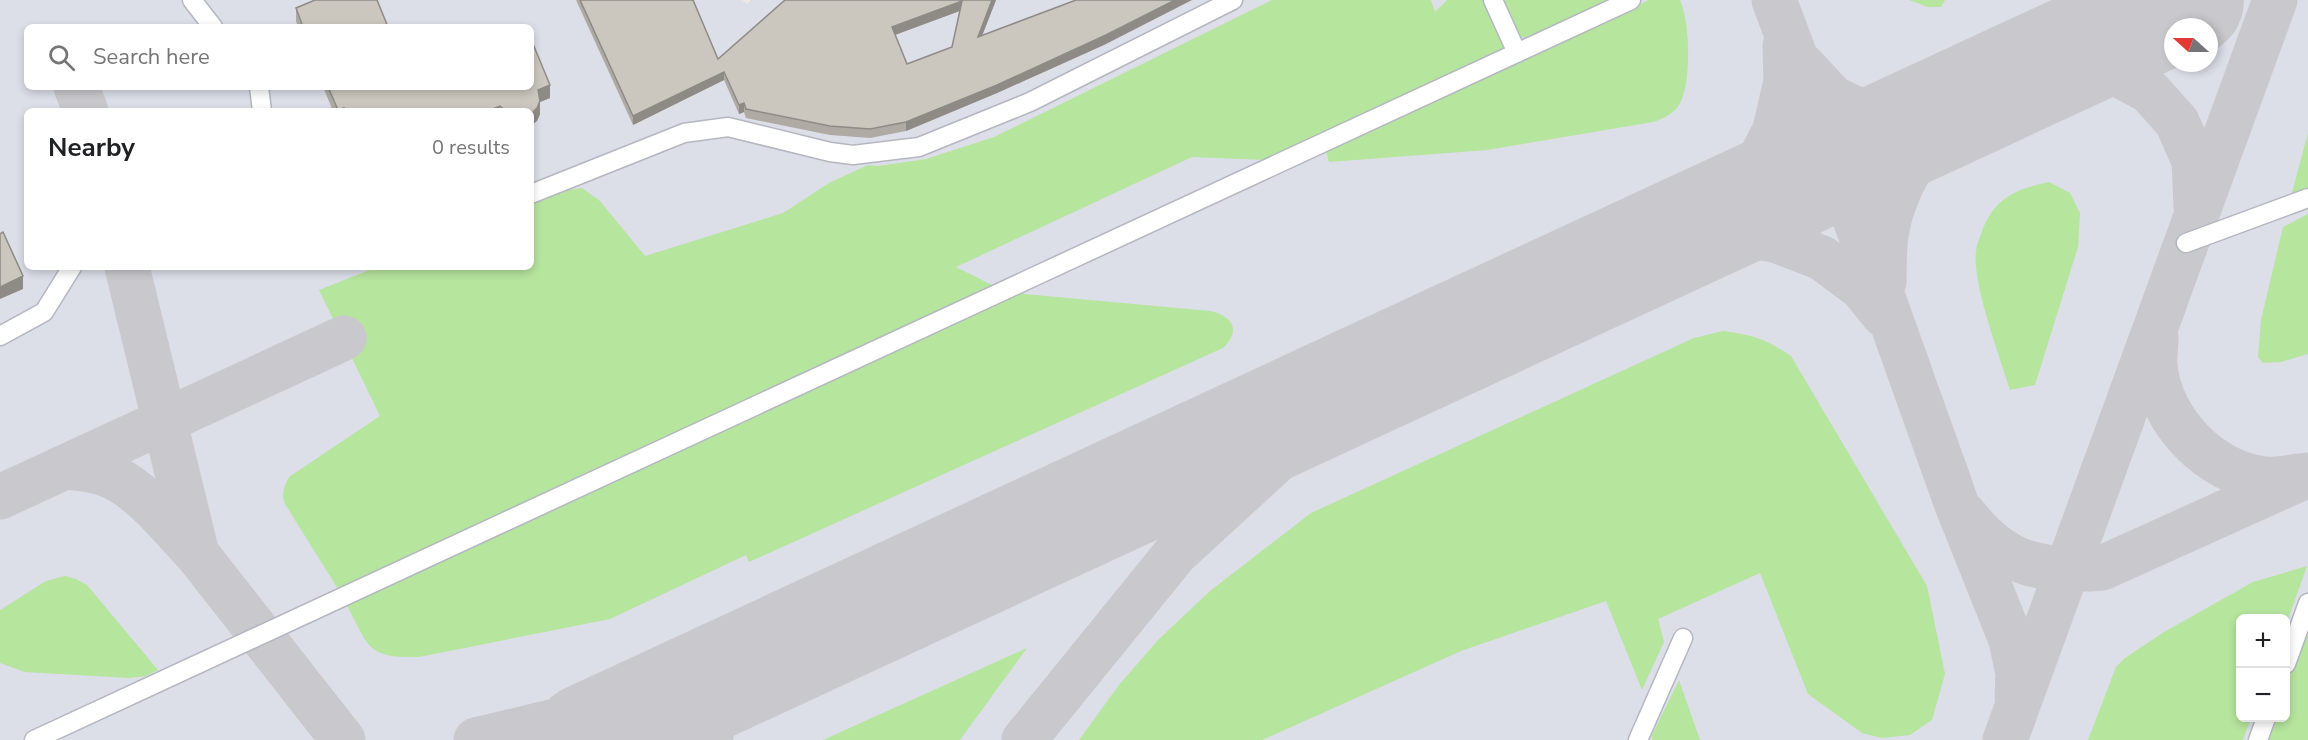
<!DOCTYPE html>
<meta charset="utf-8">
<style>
:root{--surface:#fff;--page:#f2f2f2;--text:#202124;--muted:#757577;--line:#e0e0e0}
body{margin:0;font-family:"Nunito Sans",sans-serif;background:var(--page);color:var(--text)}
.controls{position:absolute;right:18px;bottom:18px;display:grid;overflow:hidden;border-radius:9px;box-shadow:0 3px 9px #0003}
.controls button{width:54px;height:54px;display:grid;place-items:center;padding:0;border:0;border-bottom:2px solid var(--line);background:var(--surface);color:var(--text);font:30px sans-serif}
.compass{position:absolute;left:2164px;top:18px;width:54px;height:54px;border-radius:50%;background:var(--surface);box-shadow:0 3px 9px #0003;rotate:291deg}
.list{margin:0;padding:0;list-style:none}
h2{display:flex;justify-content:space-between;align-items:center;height:78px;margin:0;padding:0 24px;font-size:26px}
h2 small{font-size:20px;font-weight:400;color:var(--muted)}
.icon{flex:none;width:33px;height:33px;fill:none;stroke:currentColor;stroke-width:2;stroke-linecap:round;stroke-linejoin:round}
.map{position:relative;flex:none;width:2308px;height:740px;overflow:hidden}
.search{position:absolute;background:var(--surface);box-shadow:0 3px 9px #0003;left:24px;top:24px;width:510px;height:66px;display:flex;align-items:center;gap:15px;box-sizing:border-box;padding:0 21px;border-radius:9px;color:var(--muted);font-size:22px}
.panel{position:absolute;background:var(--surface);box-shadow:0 3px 9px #0003;left:24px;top:108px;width:510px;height:162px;border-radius:9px}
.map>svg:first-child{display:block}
</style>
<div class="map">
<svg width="2308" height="740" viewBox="0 0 2308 740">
<rect width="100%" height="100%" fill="#efe9e1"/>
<!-- airport -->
<path fill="#dcdee8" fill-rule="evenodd" d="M 0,0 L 742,0 L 747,4 L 751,0 L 2308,0 L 2308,740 L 0,740 ZM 27,27 L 531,27 L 531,87 L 27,87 ZM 2173,27 L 2209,27 L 2209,63 L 2173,63 ZM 27,111 L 531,111 L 531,267 L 27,267 ZM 2240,618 L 2286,618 L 2286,718 L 2240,718 Z"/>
<!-- green -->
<path fill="#b6e59e" d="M 1272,0 L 1431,0 L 1435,12 L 1447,0 L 1484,0 L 1506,47 L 1266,160 L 1192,157 L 956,267 L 994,286 L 338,589 L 285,504 C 281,493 284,487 289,477 L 380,416 L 319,290 L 377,267 L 531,267 L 531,205 L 568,190 L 582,188 L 600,201 L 645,256 L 783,213 L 829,183 L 868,165 L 878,166 L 926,159 L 994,137 Z
M 1500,0 L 1611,0 L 1525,38 L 1516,35 Z
M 1649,0 L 1680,0 C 1690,22 1692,84 1679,105 C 1673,114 1663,119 1653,122 L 1487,150 L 1329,162 L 1326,151 Z
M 1909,0 L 1945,0 L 1941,7 L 1928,7 Z
M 2308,133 L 2308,192 L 2290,200 Z
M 2049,182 L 2070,193 L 2080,213 L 2078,247 L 2035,385 L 2010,390 C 2000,357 1972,283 1976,252 C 1976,246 1979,240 1981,234 C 1993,199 2015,189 2049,182 Z
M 2308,214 L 2308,354 L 2281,362 L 2263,363 L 2258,357 L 2261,320 L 2283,227 Z
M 1012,293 L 1210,311 C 1232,316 1242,330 1223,348 L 749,562 L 746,555 L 610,619 L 419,657 C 365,658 370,647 346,604 Z
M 1723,331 C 1753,335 1766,339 1791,356 L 1927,586 L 1945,674 L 1932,720 L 1910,735 L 1882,738 L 1862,733 L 1808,694 L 1760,573 L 1658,619 L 1664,642 L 1642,690 L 1606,601 L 1461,651 L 1262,740 L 1079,740 L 1119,685 L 1158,640 L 1210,591 L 1311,513 L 1694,338 Z
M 2307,566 L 2286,625 L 2286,618 L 2240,618 L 2240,718 L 2251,718 L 2243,740 L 2088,740 L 2116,667 L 2125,658 L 2164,632 L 2253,582 Z
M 65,576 L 76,579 L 87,585 L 158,670 L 146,676 L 129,678 L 25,672 L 0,663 L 0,610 L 46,581 Z
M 2308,605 L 2308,740 L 2258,740 L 2267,718 L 2286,718 L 2286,666 Z
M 1027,648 L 960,740 L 823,740 Z
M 1679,680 L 1700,740 L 1652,740 L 1652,735 Z"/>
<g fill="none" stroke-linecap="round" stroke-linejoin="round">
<!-- taxiway -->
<path stroke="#c9c8cc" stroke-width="45" d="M 1774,0 L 1835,163 L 1957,505 L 2011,640 L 2018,673 L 2017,697
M 1802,65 L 1833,98 L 1871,116 L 1913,121 L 1953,109
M 2030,73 L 2071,65 L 2112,71 L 2149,91 L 2177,122 L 2194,161 L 2196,206
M 76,87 L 86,111
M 1677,237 L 1725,233 L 1775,240 L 1822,258 L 1862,288 L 1884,315
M 1674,238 L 1717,212 L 1752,175 L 1775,130 L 1786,81 L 1785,46
M 127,267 L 197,554 L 343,740
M 1884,282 C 1884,267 1884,251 1886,235 C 1893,186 1923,146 1953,109
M 2156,338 C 2156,347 2154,357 2155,366 C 2160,421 2210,473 2265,479 C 2277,480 2289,477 2301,476
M 66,467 C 78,468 90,469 102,473 C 139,484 171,527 197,554
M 0,497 L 344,338
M 1965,515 C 2003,565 2042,573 2102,568 L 2308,475
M 476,740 L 651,698 L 754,663
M 710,740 L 716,711 L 754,663
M 1024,740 L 1175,554 L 1361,383
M 2005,740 L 2275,0"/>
<!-- runway -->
<path stroke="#c9c8cc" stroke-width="114" d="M 589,740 L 2187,0"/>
<defs>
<path id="minor" d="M 192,0 L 213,27
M 1493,0 L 1517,53
M 259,87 L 262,111
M 531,194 L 684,133 L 728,127 L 830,152 L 853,155 L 919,147 L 1030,102 L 1233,0
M 2186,243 L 2308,198
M 0,336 L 44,312 L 72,267
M 2286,664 L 2308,603
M 34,740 L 1631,0
M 1638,740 L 1683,638
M 2258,740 L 2266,718"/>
</defs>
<!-- minor casing -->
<use href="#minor" stroke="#b4b7c1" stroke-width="21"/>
<!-- minor -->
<use href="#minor" stroke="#fff" stroke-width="18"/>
</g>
<!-- wall -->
<path fill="#afaba4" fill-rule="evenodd" d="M 576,0 L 693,0 L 718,59 L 996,0 L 982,36 L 1106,44 L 997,93 L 906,131 L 870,138 L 830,135 L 746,118 L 744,112 L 739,114 L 724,80 L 633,125 ZM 960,11 L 952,47 L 907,64 L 895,35 Z
M 296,8 L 388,27 L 298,27 L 296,21 Z
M 323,87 L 531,87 L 550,98 L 540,102 L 540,114 L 537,121 L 531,111 L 333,111 Z"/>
<!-- shaded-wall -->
<path fill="#8e8b86" d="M 992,0 L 996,0 L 978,46 L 978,37 Z
M 1175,0 L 1192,0 L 1106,44 L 997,93 L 906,131 L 906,122 Z
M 962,1 L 962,10 L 892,36 L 892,27 Z
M 724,72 L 724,80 L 633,125 L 633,116 Z
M 550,85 L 550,98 L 540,102 L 540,114 L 537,121 L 531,126 L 531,114 L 538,90 Z
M 744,103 L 744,112 L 739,114 L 739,105 Z
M 500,106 L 500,111 L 488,111 Z
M 23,276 L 23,289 L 0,299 L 0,287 Z"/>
<!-- building -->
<path fill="#cbc7bf" stroke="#8e8b86" stroke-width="1.5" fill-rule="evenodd" d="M 315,0 L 377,0 L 388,27 L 303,27 L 296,8 Z
M 580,0 L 693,0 L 718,59 L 785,0 L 992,0 L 978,37 L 1076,0 L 1175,0 L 1106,35 L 997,85 L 906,122 L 870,129 L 830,126 L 746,109 L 744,103 L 739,105 L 724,72 L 633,116 ZM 962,1 L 952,47 L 907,64 L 892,27 Z
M 531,39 L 550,85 L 538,90 L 540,101 L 537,108 L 531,114 L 531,111 L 506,111 L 500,106 L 488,111 L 346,111 L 344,108 L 338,110 L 328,87 L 531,87 Z
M 3,232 L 23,276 L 0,287 L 0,234 Z"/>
</svg>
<div class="controls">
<button>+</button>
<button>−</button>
</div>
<svg class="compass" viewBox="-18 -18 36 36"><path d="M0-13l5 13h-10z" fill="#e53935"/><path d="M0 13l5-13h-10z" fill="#757577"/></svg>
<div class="search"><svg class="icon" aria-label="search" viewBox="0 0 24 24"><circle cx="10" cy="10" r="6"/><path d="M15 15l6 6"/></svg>Search here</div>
<section class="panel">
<h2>Nearby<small>0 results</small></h2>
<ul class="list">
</ul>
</section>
</div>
